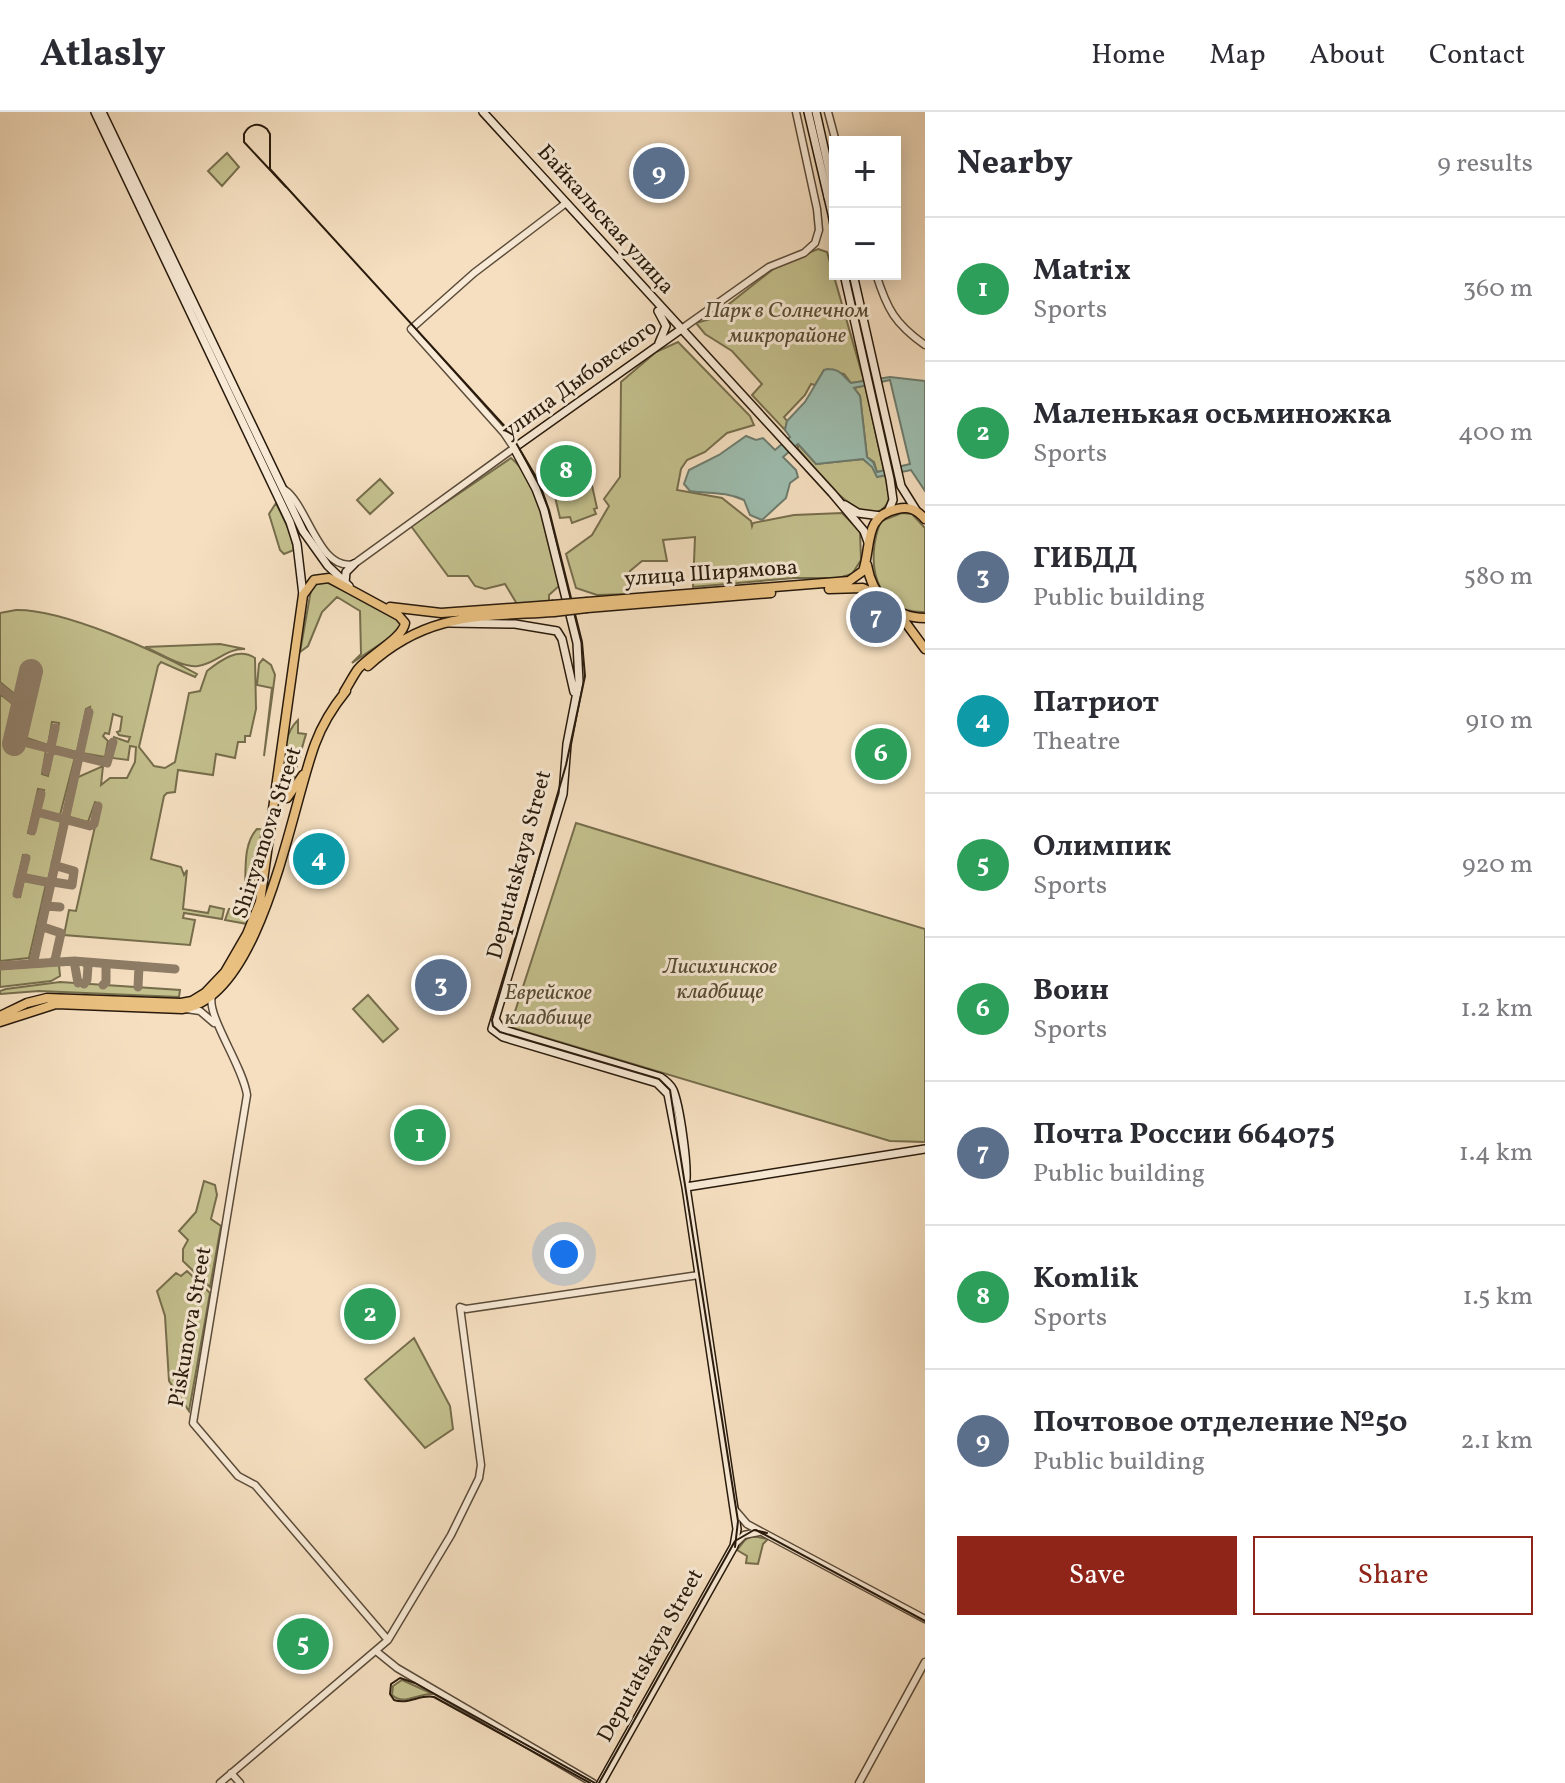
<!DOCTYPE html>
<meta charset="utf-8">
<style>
:root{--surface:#fff;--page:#f2f2f3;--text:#2b2b33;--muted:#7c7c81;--line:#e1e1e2;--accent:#8f2418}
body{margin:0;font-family:Vollkorn,serif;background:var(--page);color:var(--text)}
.controls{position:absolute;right:24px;top:24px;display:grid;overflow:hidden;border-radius:0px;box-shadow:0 4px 20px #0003}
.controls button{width:72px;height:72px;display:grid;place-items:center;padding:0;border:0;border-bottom:2px solid var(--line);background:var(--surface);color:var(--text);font:40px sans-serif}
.you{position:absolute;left:564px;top:1142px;width:28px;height:28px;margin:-20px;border:6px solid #fff;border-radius:50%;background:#1a73e8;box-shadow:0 0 0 12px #1a73e833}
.badge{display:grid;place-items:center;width:52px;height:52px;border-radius:50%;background:var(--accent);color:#fff;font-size:26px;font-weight:700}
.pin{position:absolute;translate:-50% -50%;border:4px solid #fff;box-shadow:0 2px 8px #0006}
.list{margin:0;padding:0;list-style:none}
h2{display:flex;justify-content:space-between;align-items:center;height:104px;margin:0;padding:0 32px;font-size:34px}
h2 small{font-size:26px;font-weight:400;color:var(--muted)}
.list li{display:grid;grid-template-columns:52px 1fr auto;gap:24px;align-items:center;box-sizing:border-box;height:144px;padding:0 32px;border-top:2px solid var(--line)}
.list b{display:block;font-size:30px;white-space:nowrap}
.list p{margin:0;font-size:26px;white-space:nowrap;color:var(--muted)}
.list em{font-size:26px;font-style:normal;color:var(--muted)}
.actions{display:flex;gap:16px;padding:24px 32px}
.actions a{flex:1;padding:18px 0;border:2px solid var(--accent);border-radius:0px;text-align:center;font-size:28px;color:var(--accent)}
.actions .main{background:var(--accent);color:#fff}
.map{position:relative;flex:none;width:925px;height:1671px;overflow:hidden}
header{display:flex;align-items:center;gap:48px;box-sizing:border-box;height:112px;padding:0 40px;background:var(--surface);border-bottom:2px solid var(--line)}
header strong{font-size:38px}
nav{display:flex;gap:44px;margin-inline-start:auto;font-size:28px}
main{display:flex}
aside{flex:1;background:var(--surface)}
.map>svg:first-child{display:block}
</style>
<header>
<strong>Atlasly</strong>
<nav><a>Home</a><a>Map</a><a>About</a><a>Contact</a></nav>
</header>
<main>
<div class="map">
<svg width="925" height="1671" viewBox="0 0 925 1671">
<rect width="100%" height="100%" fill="#f5dfc0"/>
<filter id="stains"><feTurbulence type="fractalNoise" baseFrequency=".0025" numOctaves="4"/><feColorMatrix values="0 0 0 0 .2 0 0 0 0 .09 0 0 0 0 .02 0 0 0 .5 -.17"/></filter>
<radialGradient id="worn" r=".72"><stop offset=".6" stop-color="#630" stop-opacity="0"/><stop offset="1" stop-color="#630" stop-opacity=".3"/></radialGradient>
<!-- green -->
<path fill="#c3c08d" stroke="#766d4c" stroke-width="2" d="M 227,41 L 239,55 L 222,74 L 208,59 Z
M 818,137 L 827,140 L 864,269 L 851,271 L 844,262 L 824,258 L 815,273 L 811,272 L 805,283 L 784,305 L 787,309 L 785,318 L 752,283 L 762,272 L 732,239 L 705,222 L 696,211 L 710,207 L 777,154 Z
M 678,230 L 750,304 L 754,313 L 727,321 L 705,340 L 687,348 L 681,357 L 677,378 L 722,386 L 751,409 L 752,414 L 753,411 L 794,403 L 842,401 L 860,419 L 861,448 L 852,462 L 838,466 L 794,466 L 693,475 L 695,425 L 663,428 L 667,449 L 642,449 L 630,459 L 629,482 L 597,483 L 576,476 L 566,442 L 592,423 L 609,394 L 604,387 L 620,365 L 621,270 L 656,240 Z
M 865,273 L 884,359 L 877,360 L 874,350 L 867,345 L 860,284 L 854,276 Z
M 798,332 L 816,352 L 863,347 L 873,355 L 877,364 L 885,363 C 889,375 894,390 881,398 C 855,413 814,354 798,337 Z
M 511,346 C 541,370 550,438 559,474 L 549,483 L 549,489 L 517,492 L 505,472 L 485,477 L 475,474 L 468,464 L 448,464 L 411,414 Z
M 587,351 L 597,396 L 594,397 L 596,402 L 572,411 L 570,405 L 560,406 L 555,385 L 567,384 L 561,373 L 565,371 L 561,361 L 571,359 L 570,355 Z
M 380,367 L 393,381 L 370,402 L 357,388 Z
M 276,391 L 290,420 L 294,438 L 284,442 L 280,438 L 269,402 Z
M 902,401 L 912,402 L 925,416 L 925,500 C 873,502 865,446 881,409 Z
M 324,469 L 398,505 L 402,513 L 395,522 L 352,551 L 361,542 L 360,499 L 337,485 L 322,500 L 308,534 L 300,540 L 311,478 L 315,472 Z
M 16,498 C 63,497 156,539 197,562 L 195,565 L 161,550 L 158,554 L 139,635 L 154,654 L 165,656 L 175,650 L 189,581 L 200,579 L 207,559 C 221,548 238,535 255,546 L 256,597 L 250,624 L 245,624 L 245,630 L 238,630 L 235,646 L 216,642 L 213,663 L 178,658 L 175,680 L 167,681 L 164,684 L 151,747 L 181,755 L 184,763 L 187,758 L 183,797 L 208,801 L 210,794 L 224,797 L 222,807 L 184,801 L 183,806 L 195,808 L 190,833 L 64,823 L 69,798 L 76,799 L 100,692 L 95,690 L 88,710 L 70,705 L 68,703 L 76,666 L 103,654 L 101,673 L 110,666 L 127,666 L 135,650 L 136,635 L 130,634 L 128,648 L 112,646 L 114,625 L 128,630 L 130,625 L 119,623 L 117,620 L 120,619 L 122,605 L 113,602 L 109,622 L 105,621 L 103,624 L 108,629 L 105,645 L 82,641 L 90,595 L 86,597 L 77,640 L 54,634 L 59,611 L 52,610 L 48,633 L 24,625 L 38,560 L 27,555 L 24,557 L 17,584 L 0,570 L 0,501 Z
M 220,532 L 245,537 C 226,536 216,552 198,554 C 182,556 160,541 145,535 Z
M 263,547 L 271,553 L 275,563 L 264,644 L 272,576 L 257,573 L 259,552 Z
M 0,582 L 15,594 L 6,638 L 14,640 L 16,630 L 46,638 L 42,662 L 48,664 L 53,640 L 75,645 L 60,703 L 39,699 L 44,678 L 38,677 L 28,721 L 34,722 L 38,702 L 58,707 L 61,710 L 48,768 L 25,764 L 29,744 L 23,743 L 14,784 L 20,785 L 24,768 L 46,772 L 29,846 L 0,849 Z
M 298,608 L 298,621 L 306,622 L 289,681 L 282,682 L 280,680 C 284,657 280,625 298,608 Z
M 576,711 L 925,817 L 925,1030 L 890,1029 L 510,915 Z
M 257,717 L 266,718 L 266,724 L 261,723 L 247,812 L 225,808 L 229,797 L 243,796 C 249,772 239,736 257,717 Z
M 59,853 L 60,864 L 51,869 L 0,875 L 0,857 Z
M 60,870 L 180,878 L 179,885 L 39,879 L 0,882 L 0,879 L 6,877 Z
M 368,883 L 398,917 L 383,930 L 353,897 Z
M 204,1069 L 215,1073 L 217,1083 L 211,1107 L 221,1114 L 210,1175 L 183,1149 L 183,1137 L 188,1128 L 179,1119 L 196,1100 Z
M 187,1159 L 210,1181 L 189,1299 L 169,1269 L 165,1204 L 157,1179 L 176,1161 L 181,1164 Z
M 414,1226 L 450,1294 L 453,1317 L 425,1336 L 365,1267 Z
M 752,1424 L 768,1427 L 763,1432 L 758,1452 L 746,1451 L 747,1444 L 737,1438 L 745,1428 Z
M 402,1568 L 433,1582 C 418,1581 403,1594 392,1583 L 393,1574 Z"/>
<!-- water -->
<path fill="#9dbdaf" stroke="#6e7c6e" stroke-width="2" fill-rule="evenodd" d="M 827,257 C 841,257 842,263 851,271 L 890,265 L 925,269 L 925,379 L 911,358 L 877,365 L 872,355 L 863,347 L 816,352 L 798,332 L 783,345 L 796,358 L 798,365 L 790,371 L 786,386 L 762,408 L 750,403 L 744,388 C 724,379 709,382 690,379 L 684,372 L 689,358 L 719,343 L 746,324 L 756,328 L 763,326 L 775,338 L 790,325 L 785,318 L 787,309 L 805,290 L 824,258 ZM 890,268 L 910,352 L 877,360 L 873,350 L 867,345 L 860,284 L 854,276 Z"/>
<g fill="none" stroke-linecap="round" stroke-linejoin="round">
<!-- taxiway -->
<path stroke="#8e7c66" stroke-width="9" d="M 0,576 L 22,595
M 15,628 L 107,651 L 113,630
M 46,658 L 55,616
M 37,700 L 90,714 L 94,712 L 98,694
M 32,719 L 41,682
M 21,765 L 51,771
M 52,766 L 53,770 L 72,773 L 74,759 L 57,754 L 55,751
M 17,782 L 26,746
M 45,794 L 60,795
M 41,812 L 43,815 L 61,821 L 55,848 L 52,850
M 74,849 L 78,871
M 30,852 L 34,848 L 89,600
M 0,854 L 74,849 L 175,857
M 84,872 L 87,868 L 88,854 L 85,850
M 103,873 L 106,870 L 106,852
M 138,875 L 139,854"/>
<!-- runway -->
<path stroke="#8e7c66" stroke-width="24" d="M 14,632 L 31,559"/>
<defs>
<path id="tertiary" d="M 828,0 L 836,30
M 876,162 C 887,197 895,212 925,233
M 680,218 L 769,155 L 804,141 L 815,131 L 819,118 L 817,97 L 796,0
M 285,378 C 308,394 319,460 354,452 L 514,336 L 504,321 L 411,217 L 474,161 L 566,91
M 212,884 C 206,903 243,954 247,983 L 193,1311 L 238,1364 L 255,1373 L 388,1528
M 186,897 L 200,899 L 214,911
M 735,1398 L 747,1412 L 925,1507
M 735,1432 L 744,1423 L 759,1420
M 376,1539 L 397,1556 L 593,1671
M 231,1661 L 240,1671
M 220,1671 L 388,1528 L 451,1423 L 479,1366 L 481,1353 L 460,1195 L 466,1197 L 699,1163
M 859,1671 L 925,1550"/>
<path id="secondary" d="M 95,0 L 290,410 L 297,432 L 303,483
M 102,0 L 303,419 L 328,454 L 349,474
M 483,0 L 832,381 L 864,419 L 868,430
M 808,0 L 828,85
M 816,0 L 835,85
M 832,102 L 835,118
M 844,162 L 890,367 L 893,388 L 888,400
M 853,162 L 901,374 L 916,398
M 658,199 L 666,214 L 659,231
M 845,393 L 858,401 L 881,404
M 345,471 L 346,460 L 354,452
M 450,511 L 515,512 L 557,519 L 562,527 L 574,580
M 495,907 L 501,917 L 660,965 C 666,969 670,972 673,978 C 680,995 687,1049 686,1067
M 686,1075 L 925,1037
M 601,1671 L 734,1434 L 737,1417 L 686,1075 L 668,982 L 657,971 L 503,925 L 492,917 L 563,682 L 567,632 L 579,570 L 577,531 L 544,398 L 536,377 L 514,336 L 680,218"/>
<path id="primary" d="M 867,453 C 872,483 893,506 925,506
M 829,477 L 863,476 L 878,483
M 587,490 L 849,469 L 863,459 C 872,434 863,404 897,397 C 910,394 917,398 925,407
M 390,495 L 441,501 L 552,493
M 587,496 L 771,481
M 900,503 L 925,537
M 368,554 C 427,500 479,505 554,500
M 276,681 L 280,686 L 287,686 L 303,663
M 0,904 L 27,891 L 47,886 L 181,891 L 192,889 L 205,881 L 225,860 L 247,822 L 260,790 L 303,483 L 314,468 L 329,466 L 399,504 L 405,511 C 403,526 370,543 358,557 C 353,564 349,572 344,580
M 0,910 L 56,892 L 182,897 C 262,886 291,696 315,632 C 322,613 333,595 346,579"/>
</defs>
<!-- tertiary casing -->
<use href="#tertiary" stroke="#5b4b39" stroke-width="9"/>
<!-- secondary casing -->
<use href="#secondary" stroke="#281a0c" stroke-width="10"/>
<!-- primary casing -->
<use href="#primary" stroke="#281a0c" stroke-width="11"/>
<!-- tertiary -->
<use href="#tertiary" stroke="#f8ead6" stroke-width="6"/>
<!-- secondary -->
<use href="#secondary" stroke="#f8ead6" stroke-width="7"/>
<!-- primary -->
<use href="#primary" stroke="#eac080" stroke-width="8"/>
<!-- tram -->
<path stroke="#281a0c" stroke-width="2" d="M 286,75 L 244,30 L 244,22 C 249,12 258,10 267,17 L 270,22 L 270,57 L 509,319 L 539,370 L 549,398 L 582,530 L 585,564 L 566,653 L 492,908 L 493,914 L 500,920 L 659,967 L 670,978 L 738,1409 L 735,1435
M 756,1418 L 925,1509
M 590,1671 L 434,1585 C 420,1582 408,1593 394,1588 L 390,1582 L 391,1572 L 400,1566 L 415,1571 L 595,1671
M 599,1671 L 735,1429 L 754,1418 L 767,1421"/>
<defs>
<path id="secondary-bridge" d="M 828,85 L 832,102"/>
<path id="primary-bridge" d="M 552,493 L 587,490
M 554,500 L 587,496"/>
</defs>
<!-- secondary-bridge casing -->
<use href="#secondary-bridge" stroke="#281a0c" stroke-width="10" stroke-linecap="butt"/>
<!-- primary-bridge casing -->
<use href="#primary-bridge" stroke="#281a0c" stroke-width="11" stroke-linecap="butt"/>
<!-- secondary-bridge -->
<use href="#secondary-bridge" stroke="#f8ead6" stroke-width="7"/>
<!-- primary-bridge -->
<use href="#primary-bridge" stroke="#eac080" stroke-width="8"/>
</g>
<g text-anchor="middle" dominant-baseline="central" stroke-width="6" stroke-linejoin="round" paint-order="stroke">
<!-- street labels -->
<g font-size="22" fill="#281a0c" stroke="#f8ead6">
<text transform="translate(605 108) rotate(48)">Байкальская улица</text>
<text transform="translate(580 268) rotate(-36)">улица Дыбовского</text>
<text transform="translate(711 462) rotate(-4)">улица Ширямова</text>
<text transform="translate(268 721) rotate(-72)">Shiryamova Street</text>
<text transform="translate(520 753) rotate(-75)">Deputatskaya Street</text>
<text transform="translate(191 1215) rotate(-80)">Piskunova Street</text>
<text transform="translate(651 1544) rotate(-61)">Deputatskaya Street</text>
</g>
<!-- park labels -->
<g font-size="22" font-style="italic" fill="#564c33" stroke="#f8ead6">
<text x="787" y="199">Парк в Солнечном<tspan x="787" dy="25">микрорайоне</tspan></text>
<text x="720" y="855">Лисихинское<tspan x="720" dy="25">кладбище</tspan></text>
<text x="548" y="881">Еврейское<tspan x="548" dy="25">кладбище</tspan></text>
</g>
</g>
<rect width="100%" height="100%" filter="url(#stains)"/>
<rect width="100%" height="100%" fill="url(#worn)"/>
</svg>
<div class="controls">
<button>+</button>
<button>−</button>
</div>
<div class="you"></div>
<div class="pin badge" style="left:420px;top:1023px;background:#2e9e5b">1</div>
<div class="pin badge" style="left:370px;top:1202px;background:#2e9e5b">2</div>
<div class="pin badge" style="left:441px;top:873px;background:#5c6f8a">3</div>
<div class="pin badge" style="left:319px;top:747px;background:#0f9aa8">4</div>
<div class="pin badge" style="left:303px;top:1532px;background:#2e9e5b">5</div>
<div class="pin badge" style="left:881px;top:642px;background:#2e9e5b">6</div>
<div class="pin badge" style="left:876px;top:505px;background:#5c6f8a">7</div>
<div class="pin badge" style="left:566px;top:359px;background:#2e9e5b">8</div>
<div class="pin badge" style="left:659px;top:61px;background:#5c6f8a">9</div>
</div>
<aside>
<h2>Nearby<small>9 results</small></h2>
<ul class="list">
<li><span class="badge" style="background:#2e9e5b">1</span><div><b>Matrix</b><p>Sports</p></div><em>360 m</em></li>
<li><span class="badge" style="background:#2e9e5b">2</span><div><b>Маленькая осьминожка</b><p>Sports</p></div><em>400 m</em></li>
<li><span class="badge" style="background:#5c6f8a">3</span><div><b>ГИБДД</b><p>Public building</p></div><em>580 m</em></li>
<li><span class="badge" style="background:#0f9aa8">4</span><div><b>Патриот</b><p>Theatre</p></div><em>910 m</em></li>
<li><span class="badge" style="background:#2e9e5b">5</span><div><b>Олимпик</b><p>Sports</p></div><em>920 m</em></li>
<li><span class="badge" style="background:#2e9e5b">6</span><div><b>Воин</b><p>Sports</p></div><em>1.2 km</em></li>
<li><span class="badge" style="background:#5c6f8a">7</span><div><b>Почта России 664075</b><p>Public building</p></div><em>1.4 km</em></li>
<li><span class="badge" style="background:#2e9e5b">8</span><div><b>Komlik</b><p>Sports</p></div><em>1.5 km</em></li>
<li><span class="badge" style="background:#5c6f8a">9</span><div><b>Почтовое отделение №50</b><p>Public building</p></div><em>2.1 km</em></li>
</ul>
<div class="actions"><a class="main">Save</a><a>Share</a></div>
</aside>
</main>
